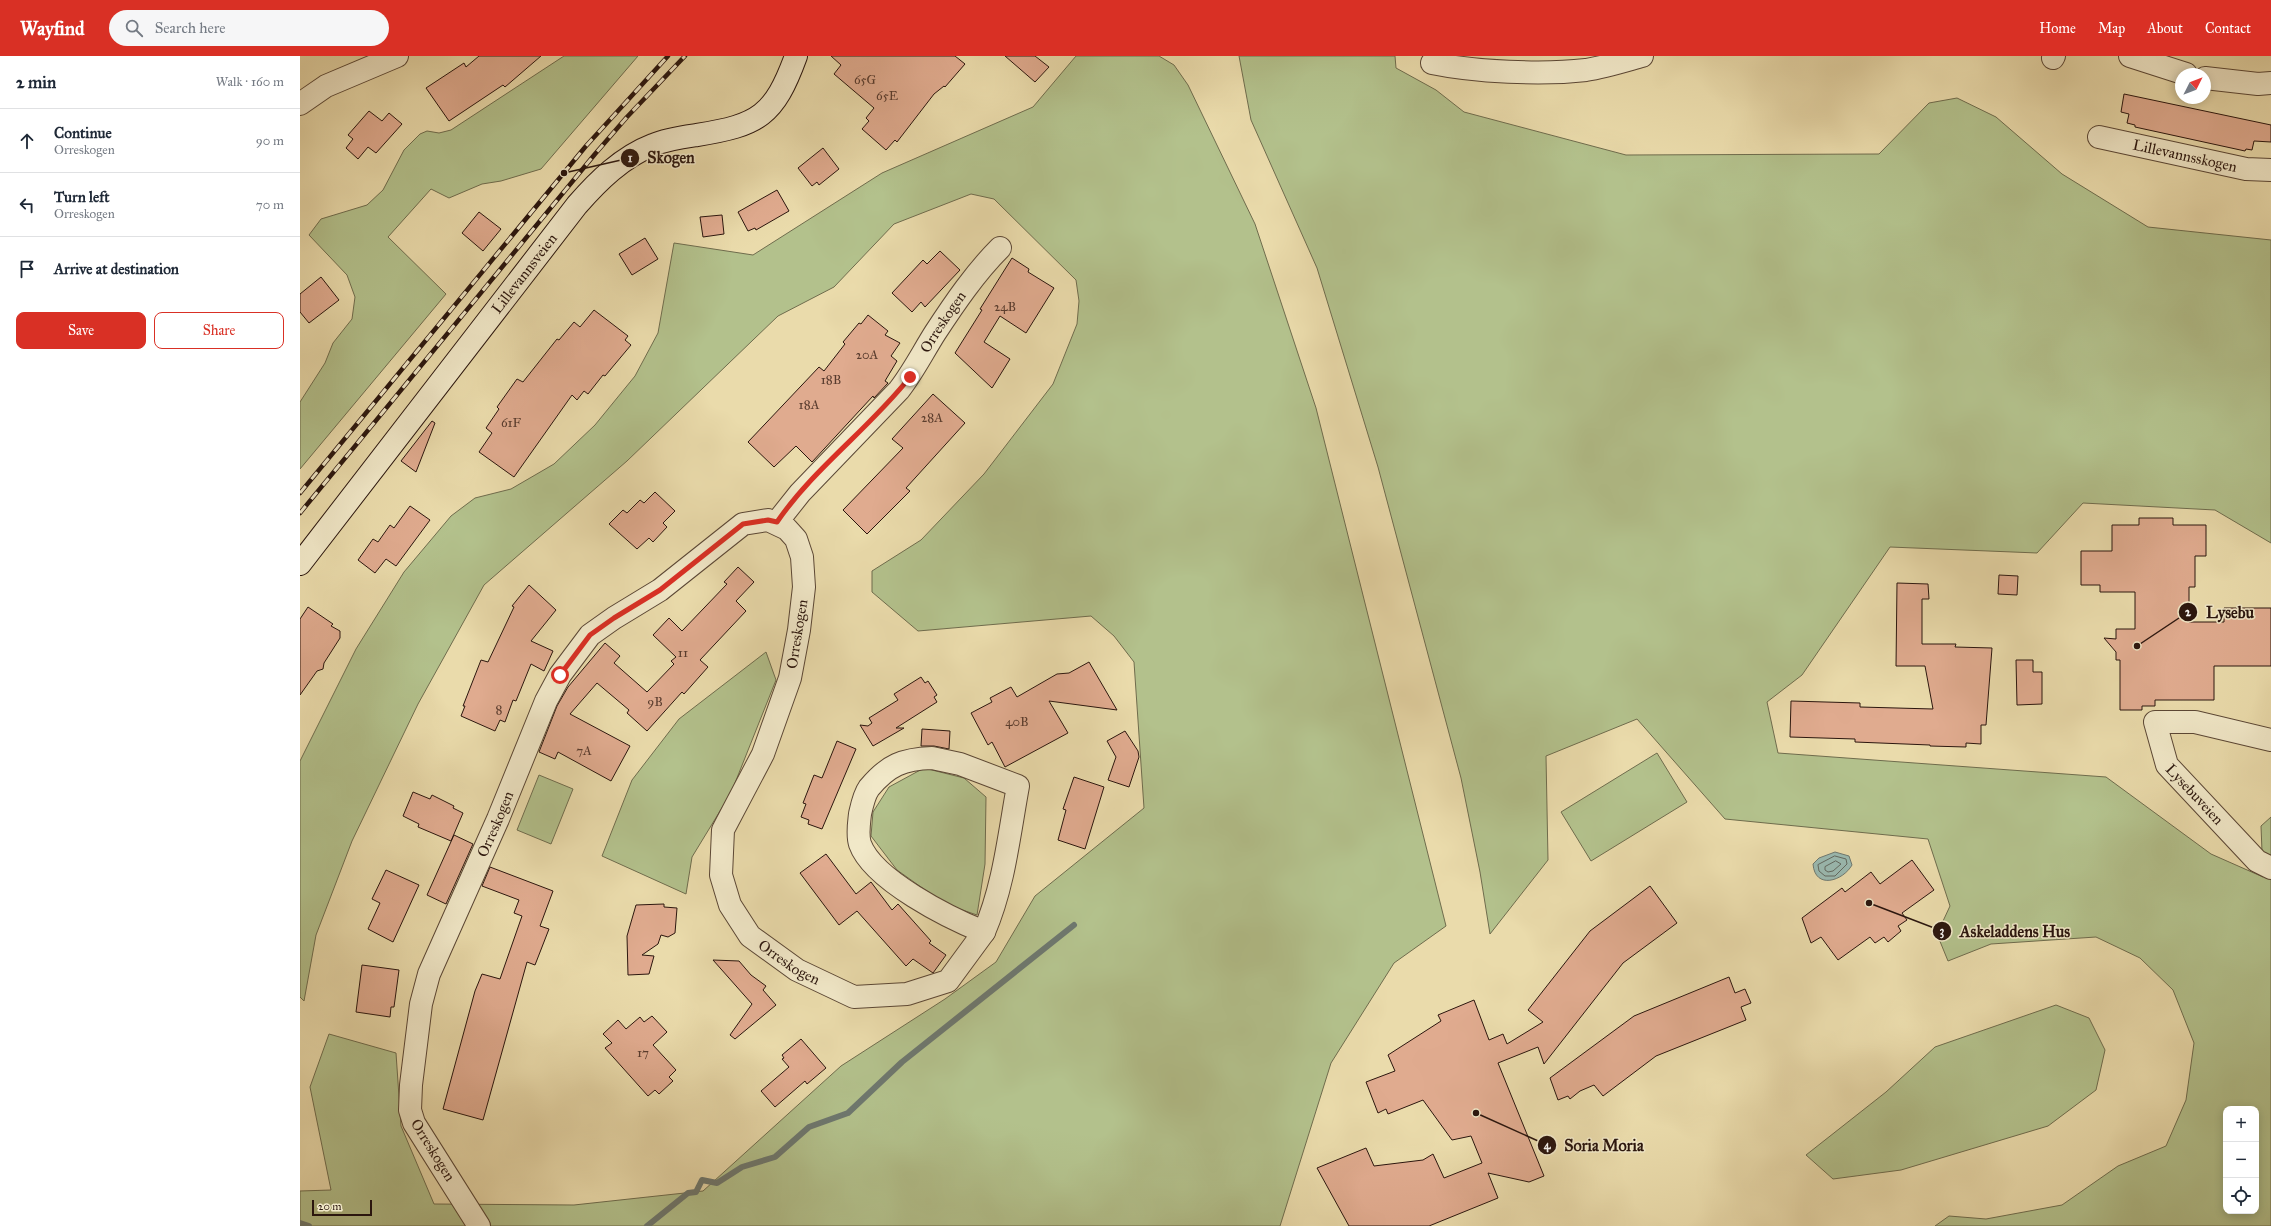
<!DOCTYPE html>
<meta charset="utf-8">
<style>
:root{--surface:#fff;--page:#f6f6f7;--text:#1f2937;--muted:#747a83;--line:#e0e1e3;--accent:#d93025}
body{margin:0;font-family:"IM FELL Great Primer",serif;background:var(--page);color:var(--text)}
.controls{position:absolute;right:12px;bottom:12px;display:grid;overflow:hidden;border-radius:8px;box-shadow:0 2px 10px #0003}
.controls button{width:36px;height:36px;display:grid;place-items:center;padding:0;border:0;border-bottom:1px solid var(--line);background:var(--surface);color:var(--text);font:20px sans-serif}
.compass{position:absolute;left:1875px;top:12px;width:36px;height:36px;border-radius:50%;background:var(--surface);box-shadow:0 2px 10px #0003;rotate:48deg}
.scale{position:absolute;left:12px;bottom:10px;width:60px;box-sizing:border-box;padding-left:4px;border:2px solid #2b160e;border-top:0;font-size:11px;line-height:14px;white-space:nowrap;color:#2b160e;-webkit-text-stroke:3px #f1e8c8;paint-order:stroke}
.stop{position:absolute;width:12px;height:12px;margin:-9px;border:3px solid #d93025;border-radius:50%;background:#fff}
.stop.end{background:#d93025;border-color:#fff;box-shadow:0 1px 4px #0008}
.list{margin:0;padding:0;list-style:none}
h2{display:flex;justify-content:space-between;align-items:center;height:52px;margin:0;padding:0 16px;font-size:17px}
h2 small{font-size:13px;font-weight:400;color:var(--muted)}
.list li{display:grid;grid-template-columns:26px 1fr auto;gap:12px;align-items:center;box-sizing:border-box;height:64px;padding:0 16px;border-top:1px solid var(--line)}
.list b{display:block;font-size:15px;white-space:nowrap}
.list p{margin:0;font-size:13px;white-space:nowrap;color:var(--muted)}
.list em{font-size:13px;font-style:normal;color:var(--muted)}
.actions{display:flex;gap:8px;padding:12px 16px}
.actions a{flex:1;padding:9px 0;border:1px solid var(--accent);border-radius:8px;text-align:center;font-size:14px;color:var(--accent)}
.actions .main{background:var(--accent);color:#fff}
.icon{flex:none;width:22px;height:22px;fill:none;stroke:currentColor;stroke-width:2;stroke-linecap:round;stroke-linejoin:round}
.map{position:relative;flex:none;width:1971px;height:1170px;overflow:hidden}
header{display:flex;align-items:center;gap:24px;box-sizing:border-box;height:56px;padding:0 20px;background:var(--accent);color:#fff}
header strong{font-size:19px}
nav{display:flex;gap:22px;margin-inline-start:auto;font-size:14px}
.search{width:280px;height:36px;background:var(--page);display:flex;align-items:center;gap:10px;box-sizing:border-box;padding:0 14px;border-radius:22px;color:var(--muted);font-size:15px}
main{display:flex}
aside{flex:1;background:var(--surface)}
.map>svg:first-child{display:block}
</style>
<header>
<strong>Wayfind</strong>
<div class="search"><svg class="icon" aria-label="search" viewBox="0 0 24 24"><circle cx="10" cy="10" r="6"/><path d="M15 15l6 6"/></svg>Search here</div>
<nav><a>Home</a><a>Map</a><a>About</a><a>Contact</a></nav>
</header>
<main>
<aside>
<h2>2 min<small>Walk · 160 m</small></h2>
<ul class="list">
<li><svg class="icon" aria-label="ahead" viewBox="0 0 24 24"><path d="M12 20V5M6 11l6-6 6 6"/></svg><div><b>Continue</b><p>Orreskogen</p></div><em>90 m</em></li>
<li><svg class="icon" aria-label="left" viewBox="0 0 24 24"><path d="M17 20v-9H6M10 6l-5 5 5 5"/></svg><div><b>Turn left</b><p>Orreskogen</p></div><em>70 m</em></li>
<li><svg class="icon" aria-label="arrive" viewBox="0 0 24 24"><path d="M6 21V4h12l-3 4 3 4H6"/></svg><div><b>Arrive at destination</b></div></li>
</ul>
<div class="actions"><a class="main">Save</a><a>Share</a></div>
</aside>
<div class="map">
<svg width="1971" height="1170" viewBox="0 0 1971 1170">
<rect width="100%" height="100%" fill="#eadbab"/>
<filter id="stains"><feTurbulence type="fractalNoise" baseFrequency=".005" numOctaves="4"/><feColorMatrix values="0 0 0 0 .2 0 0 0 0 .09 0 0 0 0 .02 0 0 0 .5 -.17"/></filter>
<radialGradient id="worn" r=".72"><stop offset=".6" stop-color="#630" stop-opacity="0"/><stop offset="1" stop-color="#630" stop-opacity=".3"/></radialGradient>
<!-- green -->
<path fill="#b3c18c" stroke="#6f6c4d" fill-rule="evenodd" d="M 264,0 L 338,0 L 241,113 L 201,125 L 182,128 L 149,142 L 131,133 L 88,181 L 146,238 L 0,413 L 0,346 L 25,307 L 33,287 L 52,263 L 55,241 L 47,219 L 9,179 L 21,163 L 67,149 L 83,134 L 104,94 L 120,78 L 127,75 L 139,77 L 151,74 Z
M 776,0 L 859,0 L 874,9 L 888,29 L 955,168 L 1016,352 L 1146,870 L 1094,907 L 1031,1007 L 980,1170 L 0,1170 L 0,1135 L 31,1134 L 10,1031 L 29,978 L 96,997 L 101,1070 L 134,1148 L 274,1149 L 403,1135 L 541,1010 L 645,943 L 696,906 L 735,840 L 844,752 L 834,606 L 814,580 L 791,560 L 618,575 L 572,536 L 572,515 L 621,484 L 684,418 L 753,328 L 777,268 L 779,245 L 776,224 L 694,143 L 671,138 L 594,168 L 534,231 L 478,260 L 327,405 L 184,529 L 118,648 L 52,785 L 16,879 L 4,945 L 0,941 L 0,705 L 56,593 L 104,516 L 151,460 L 175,442 L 211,433 L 254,408 L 295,369 L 335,320 L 358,277 L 374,187 L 453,199 L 582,117 L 733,51 Z
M 939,0 L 1095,0 L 1096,12 L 1136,34 L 1164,56 L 1326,99 L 1579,98 L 1629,47 L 1657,42 L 1696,61 L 1762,118 L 1848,171 L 1971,184 L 1971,487 L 1915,454 L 1783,447 L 1737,497 L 1590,491 L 1502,619 L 1467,646 L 1478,697 L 1806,721 L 1911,798 L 1963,821 L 1961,770 L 1971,761 L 1971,1170 L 1635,1170 L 1649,1160 L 1686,1163 L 1762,1149 L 1818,1110 L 1866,1090 L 1886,1044 L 1894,987 L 1873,934 L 1840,902 L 1796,881 L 1691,888 L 1648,905 L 1637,878 L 1650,850 L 1628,783 L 1425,763 L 1337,663 L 1246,700 L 1248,804 L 1190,878 L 1180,816 L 1161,722 L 1078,411 L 1017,212 L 951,64 ZM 1926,1053 L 1956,1053 L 1956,1155 L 1926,1155 Z
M 466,596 L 476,624 L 431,737 L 392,801 L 386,838 L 302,800 L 332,724 L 379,663 Z
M 1357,697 L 1387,746 L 1291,805 L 1261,756 Z
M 624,712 L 664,722 L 686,741 L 685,808 L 677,859 L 645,848 L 597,814 L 571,780 L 573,756 L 589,731 Z
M 239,719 L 273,733 L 251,788 L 217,774 Z
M 1756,949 L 1789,962 L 1805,994 L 1796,1034 L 1748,1070 L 1601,1114 L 1533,1123 L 1506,1099 L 1586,1036 L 1635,991 Z"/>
<!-- water -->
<path fill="#9ab9b0" stroke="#6e786f" d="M 1535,796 L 1549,800 L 1552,809 C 1543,825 1515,834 1513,808 L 1519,802 Z"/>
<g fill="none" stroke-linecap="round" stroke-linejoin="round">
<!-- shore -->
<path stroke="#62685f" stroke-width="1" d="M 1535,800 L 1546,803 L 1547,808 L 1535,820 L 1525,820 L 1519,815 L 1518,809 Z
M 1536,805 L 1541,808 L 1533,815 L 1528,816 L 1525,814 L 1525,811 Z"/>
<!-- stream -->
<path stroke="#6e786f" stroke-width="6" d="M 0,1167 L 9,1170
M 347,1170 L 388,1137 L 396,1136 L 402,1124 L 417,1127 L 442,1111 L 475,1101 L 509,1071 L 548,1057 L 602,1006 L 774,869"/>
</g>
<!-- building -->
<path fill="#e0ab8f" stroke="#2b160e" d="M 179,0 L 241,0 L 205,31 L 203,29 L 149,65 L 126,32 L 164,7 L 166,11 Z
M 531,0 L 655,0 L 665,8 L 645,31 L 644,30 L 634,38 L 597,86 L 595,84 L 586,94 L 562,73 L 569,65 L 566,62 L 574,52 L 534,18 L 541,9 Z
M 705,0 L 735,0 L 749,11 L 735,26 Z
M 1824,38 L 1971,69 L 1971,86 L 1954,85 L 1952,94 L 1946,93 L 1945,95 L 1835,71 L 1835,69 L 1827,67 L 1829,58 L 1821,56 Z
M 69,55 L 82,65 L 89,57 L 102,68 L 76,97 L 68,91 L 58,103 L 46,92 L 53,83 L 48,79 Z
M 523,92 L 539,113 L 519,129 L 517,126 L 512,130 L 498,112 Z
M 477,134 L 489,155 L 456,174 L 455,172 L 448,175 L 438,156 Z
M 179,156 L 201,173 L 183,195 L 162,177 Z
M 422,159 L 424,178 L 403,181 L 400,161 Z
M 345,182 L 358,203 L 332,219 L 319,198 Z
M 640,195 L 660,214 L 625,251 L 621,246 L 612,256 L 592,237 L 623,204 L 627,208 Z
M 712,202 L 729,213 L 728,216 L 754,232 L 726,277 L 700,260 L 684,286 L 710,303 L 692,332 L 655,297 L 682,254 L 680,253 Z
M 21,221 L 39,244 L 9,267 L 0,256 L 0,238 Z
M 294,254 L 328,280 L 325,284 L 331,289 L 305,320 L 303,319 L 288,338 L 284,335 L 277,344 L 272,339 L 214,421 L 179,396 L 192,377 L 186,372 L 199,353 L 197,351 L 217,323 L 223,326 L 257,283 L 259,284 L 274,266 L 280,271 Z
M 568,259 L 588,275 L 585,279 L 600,287 L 591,300 L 597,305 L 585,325 L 588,327 L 574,342 L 573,340 L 512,406 L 496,390 L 474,411 L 448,386 L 519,311 L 524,315 L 545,288 L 543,286 L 559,267 L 561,268 Z
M 633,338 L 665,367 L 606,432 L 610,435 L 567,478 L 543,454 L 603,392 L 592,383 Z
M 132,365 L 135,367 L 116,416 L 101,405 Z
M 355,436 L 375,455 L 363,467 L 367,471 L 353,486 L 349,482 L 337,493 L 309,468 L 323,454 L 327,457 L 340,444 L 344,447 Z
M 110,450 L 130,464 L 96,510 L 86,503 L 75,517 L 58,504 L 73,483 L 78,486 L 90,469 L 94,472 Z
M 1839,462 L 1873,462 L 1873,469 L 1906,469 L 1906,500 L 1895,500 L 1895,531 L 1889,531 L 1889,566 L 1924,566 L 1924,552 L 1971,552 L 1971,610 L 1914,610 L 1914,644 L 1855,644 L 1855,650 L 1842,650 L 1842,654 L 1820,654 L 1820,604 L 1816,604 L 1816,596 L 1804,582 L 1816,583 L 1816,573 L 1835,573 L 1835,536 L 1800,536 L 1800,529 L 1781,529 L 1781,495 L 1812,495 L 1812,469 L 1839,469 Z
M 438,511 L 454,526 L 436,545 L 446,555 L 400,604 L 408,611 L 384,638 L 382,636 L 347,675 L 327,657 L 329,654 L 297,627 L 270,658 L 330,690 L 311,725 L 258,696 L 255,703 L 239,696 L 257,650 L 268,631 L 305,587 L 320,600 L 314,607 L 347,636 L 374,608 L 371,605 L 376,601 L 353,579 L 369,562 L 382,575 L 427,528 L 424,526 Z
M 1699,519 L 1718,520 L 1717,539 L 1698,538 Z
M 1597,527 L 1628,528 L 1629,543 L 1622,543 L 1622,588 L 1656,588 L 1655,591 L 1692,592 L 1686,669 L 1681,669 L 1681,688 L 1666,687 L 1666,691 L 1630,690 L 1630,689 L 1555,686 L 1555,683 L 1490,681 L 1491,645 L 1560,647 L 1560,651 L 1633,653 L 1625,610 L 1596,610 Z
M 229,529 L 256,554 L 231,585 L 253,595 L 244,615 L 231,608 L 216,645 L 213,644 L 205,666 L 200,664 L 195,675 L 161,660 L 165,650 L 163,650 L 181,604 L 188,606 L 214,551 L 212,550 Z
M 8,551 L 33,568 L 31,570 L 40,575 L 40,582 L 24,607 L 23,613 L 17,615 L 0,639 L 0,563 Z
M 1716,604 L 1733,604 L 1733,616 L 1742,616 L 1742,648 L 1717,649 Z
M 789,606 L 817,654 L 749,645 L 768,677 L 705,711 L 692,686 L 688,689 L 671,657 L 692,646 L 690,642 L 711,631 L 717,641 L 757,618 L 769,617 Z
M 621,621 L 625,627 L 628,625 L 637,639 L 634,641 L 637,646 L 596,672 L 604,672 L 573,690 L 560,669 L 568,670 L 572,667 L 569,662 L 598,644 L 594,638 Z
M 622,673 L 650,675 L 649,693 L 634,690 L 621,690 Z
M 825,675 L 838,695 L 839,701 L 829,731 L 808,724 L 816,701 L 807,685 Z
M 537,685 L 556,693 L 522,773 L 508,768 L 509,764 L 501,761 L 506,748 L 503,747 L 514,719 L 522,722 Z
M 774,721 L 804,731 L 785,793 L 758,784 L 766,754 L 763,753 Z
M 113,736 L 130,743 L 132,739 L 154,750 L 153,752 L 163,757 L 151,785 L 118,771 L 119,768 L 103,760 Z
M 154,779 L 173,788 L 146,848 L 127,839 Z
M 526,798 L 556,838 L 571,826 L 592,854 L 598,848 L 631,885 L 629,887 L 646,899 L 633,917 L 613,903 L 606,910 L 557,855 L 539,869 L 500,817 Z
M 1612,804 L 1634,834 L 1602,857 L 1607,864 L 1598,870 L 1601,875 L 1588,886 L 1584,881 L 1575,887 L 1570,881 L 1538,904 L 1521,881 L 1511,887 L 1502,862 L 1542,832 L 1545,836 L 1571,816 L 1580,828 Z
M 190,811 L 253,835 L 240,870 L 249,873 L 235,909 L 227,906 L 183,1064 L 143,1053 L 175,935 L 182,918 L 200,923 L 222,860 L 214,857 L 219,844 L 182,830 Z
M 86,814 L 119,829 L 93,886 L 68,873 L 80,847 L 72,843 Z
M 1350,830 L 1377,867 L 1323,907 L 1244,1008 L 1238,991 L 1198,1007 L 1244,1120 L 1229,1126 L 1188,1117 L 1198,1142 L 1129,1170 L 1049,1170 L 1017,1112 L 1066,1092 L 1074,1110 L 1123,1104 L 1133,1098 L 1144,1122 L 1182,1107 L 1171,1080 L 1152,1084 L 1123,1044 L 1088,1058 L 1086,1053 L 1078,1057 L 1066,1026 L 1095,1015 L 1088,999 L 1141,965 L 1138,959 L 1174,944 L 1189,984 L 1203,978 L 1207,988 L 1243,966 L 1228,954 L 1290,875 Z
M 364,848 L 364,851 L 377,852 L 375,877 L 368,881 L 361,879 L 358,888 L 342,899 L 354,900 L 349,918 L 328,919 L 327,880 L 336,849 Z
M 413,904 L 439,905 L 451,919 L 466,930 L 463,934 L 476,949 L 435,983 L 430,979 L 452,948 Z
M 62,909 L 99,914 L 94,951 L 91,951 L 90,961 L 56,956 Z
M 1429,921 L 1435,937 L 1445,933 L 1451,947 L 1441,951 L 1446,964 L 1356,1000 L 1303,1040 L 1294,1029 L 1280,1035 L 1270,1043 L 1268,1040 L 1258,1044 L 1250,1022 L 1334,960 Z
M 352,960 L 367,976 L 353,989 L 376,1014 L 369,1021 L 373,1025 L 359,1038 L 355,1034 L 348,1040 L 305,992 L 312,987 L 303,978 L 318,964 L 326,973 L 340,961 L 344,966 Z
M 501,983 L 526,1012 L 507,1028 L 505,1025 L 475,1051 L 461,1035 L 489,1011 L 482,1003 L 484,1002 L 482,999 Z"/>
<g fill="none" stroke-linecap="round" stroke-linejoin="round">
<defs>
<g id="street">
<path d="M 1830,0 L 1886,18"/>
<path d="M 1753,2 L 1754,0"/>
<path d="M 1132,7 C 1175,16 1242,19 1286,14 C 1305,11 1324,5 1342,0"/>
<path d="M 1905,22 L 1958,28 L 1971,27"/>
<path d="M 0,48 L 26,30 L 97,0"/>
<path id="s1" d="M 1799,81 L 1946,113 L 1971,114"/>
<path id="s2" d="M 477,466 L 500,437 L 599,334 C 613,316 623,296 635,277 C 654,248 675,217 700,192"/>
<path id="s3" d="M 1971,684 L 1895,666 L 1855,666 L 1867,709 L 1957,805 L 1971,812"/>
<path d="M 632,702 L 660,708 L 718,730 C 709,779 704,830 684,876 C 649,862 573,824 560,788 C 557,779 559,767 560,758 C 562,749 564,739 569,732 C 588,709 603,703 632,702 Z"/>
<path id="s4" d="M 179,1170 L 114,1067 L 110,1054 L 111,1029 L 121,948 L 129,918 L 198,763 L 246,645 L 260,619 L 290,579 L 314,562 L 360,534 L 443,468 L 468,464 L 487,473 L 496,483 L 502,501 L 504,531 L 499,574 L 490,622 L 463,698 L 423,774 L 421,819 L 430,849 L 450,880 L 497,914 L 554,941 L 607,938 L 648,925 L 684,876"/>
</g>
<g id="secondary">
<path id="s5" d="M 0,508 L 277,149 C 298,125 322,101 353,89 C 367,83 383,81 397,79 C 459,69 474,60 496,0"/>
</g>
</defs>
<!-- street casing -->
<use href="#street" stroke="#5b4735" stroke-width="24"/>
<!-- secondary casing -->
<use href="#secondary" stroke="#2b160e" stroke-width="24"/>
<!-- street -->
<use href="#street" stroke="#f1e8c8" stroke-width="22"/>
<!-- secondary -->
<use href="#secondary" stroke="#f1e8c8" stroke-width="22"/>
<defs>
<path id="rail" d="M 0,437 L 286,90 L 368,0
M 0,457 L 295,98 L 327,61 L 385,0"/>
</defs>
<!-- rail casing -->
<use href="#rail" stroke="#2b160e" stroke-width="4.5"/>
<!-- rail -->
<use href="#rail" stroke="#f1e8c8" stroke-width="3" stroke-dasharray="9" stroke-linecap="butt"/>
</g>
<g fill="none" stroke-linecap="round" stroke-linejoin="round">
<!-- route -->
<path stroke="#d93025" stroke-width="5" d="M 260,619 L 290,579 L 314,562 L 360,534 L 443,468 L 468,464 L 477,466 C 514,412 569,373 610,321"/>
</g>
<g text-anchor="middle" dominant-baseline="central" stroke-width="3" stroke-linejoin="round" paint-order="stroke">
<!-- number labels -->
<g font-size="13" fill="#583b2e">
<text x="565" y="24">65G</text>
<text x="587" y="40">65E</text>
<text x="705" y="251">24B</text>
<text x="567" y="299">20A</text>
<text x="531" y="324">18B</text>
<text x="509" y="349">18A</text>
<text x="632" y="362">28A</text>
<text x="211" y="367">61F</text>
<text x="383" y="597">11</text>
<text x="355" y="646">9B</text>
<text x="199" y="654">8</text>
<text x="717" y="666">40B</text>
<text x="284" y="695">7A</text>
<text x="343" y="997">17</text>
</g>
<!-- street labels -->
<g font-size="15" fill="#2b160e" stroke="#f1e8c8">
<text stroke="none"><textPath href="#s1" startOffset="88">Lillevannsskogen</textPath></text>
<text stroke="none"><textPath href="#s5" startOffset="367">Lillevannsveien</textPath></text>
<text stroke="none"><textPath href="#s2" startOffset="261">Orreskogen</textPath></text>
<text transform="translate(497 578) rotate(-81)">Orreskogen</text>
<text stroke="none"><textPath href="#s3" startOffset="203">Lysebuveien</textPath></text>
<text stroke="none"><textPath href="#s4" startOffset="437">Orreskogen</textPath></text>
<text stroke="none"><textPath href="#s4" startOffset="1367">Orreskogen</textPath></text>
<text transform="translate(133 1094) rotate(58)">Orreskogen</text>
</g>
</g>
<!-- callouts -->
<path fill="none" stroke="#2b160e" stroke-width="1.5" d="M264 117L330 102M1837 590L1888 556M1569 847L1642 875M1176 1057L1247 1089"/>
<g fill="#2b160e" stroke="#f1e8c8" stroke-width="1.5">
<circle cx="264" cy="117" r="4"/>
<circle cx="1837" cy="590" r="4"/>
<circle cx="1569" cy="847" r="4"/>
<circle cx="1176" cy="1057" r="4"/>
<circle cx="330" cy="102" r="10"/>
<circle cx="1888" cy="556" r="10"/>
<circle cx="1642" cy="875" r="10"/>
<circle cx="1247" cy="1089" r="10"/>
</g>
<g font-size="12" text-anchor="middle" font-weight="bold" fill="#fff">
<text x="330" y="106">1</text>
<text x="1888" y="560">2</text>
<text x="1642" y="879">3</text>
<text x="1247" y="1093">4</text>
</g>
<g font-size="16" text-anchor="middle" font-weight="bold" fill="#2b160e" stroke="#f1e8c8" stroke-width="3" stroke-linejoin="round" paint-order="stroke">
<text x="371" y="107">Skogen</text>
<text x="1930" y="562">Lysebu</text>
<text x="1715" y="881">Askeladdens Hus</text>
<text x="1304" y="1095">Soria Moria</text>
</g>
<rect width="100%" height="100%" filter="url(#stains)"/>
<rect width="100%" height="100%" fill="url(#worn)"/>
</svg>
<div class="controls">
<button>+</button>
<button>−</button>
<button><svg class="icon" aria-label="locate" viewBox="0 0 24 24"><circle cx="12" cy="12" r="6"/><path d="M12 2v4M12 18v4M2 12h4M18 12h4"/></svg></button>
</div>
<svg class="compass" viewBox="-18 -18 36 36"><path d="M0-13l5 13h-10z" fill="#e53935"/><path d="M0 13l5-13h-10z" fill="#747a83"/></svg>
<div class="scale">20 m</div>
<div class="stop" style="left:260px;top:619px"></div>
<div class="stop end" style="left:610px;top:321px"></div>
</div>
</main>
